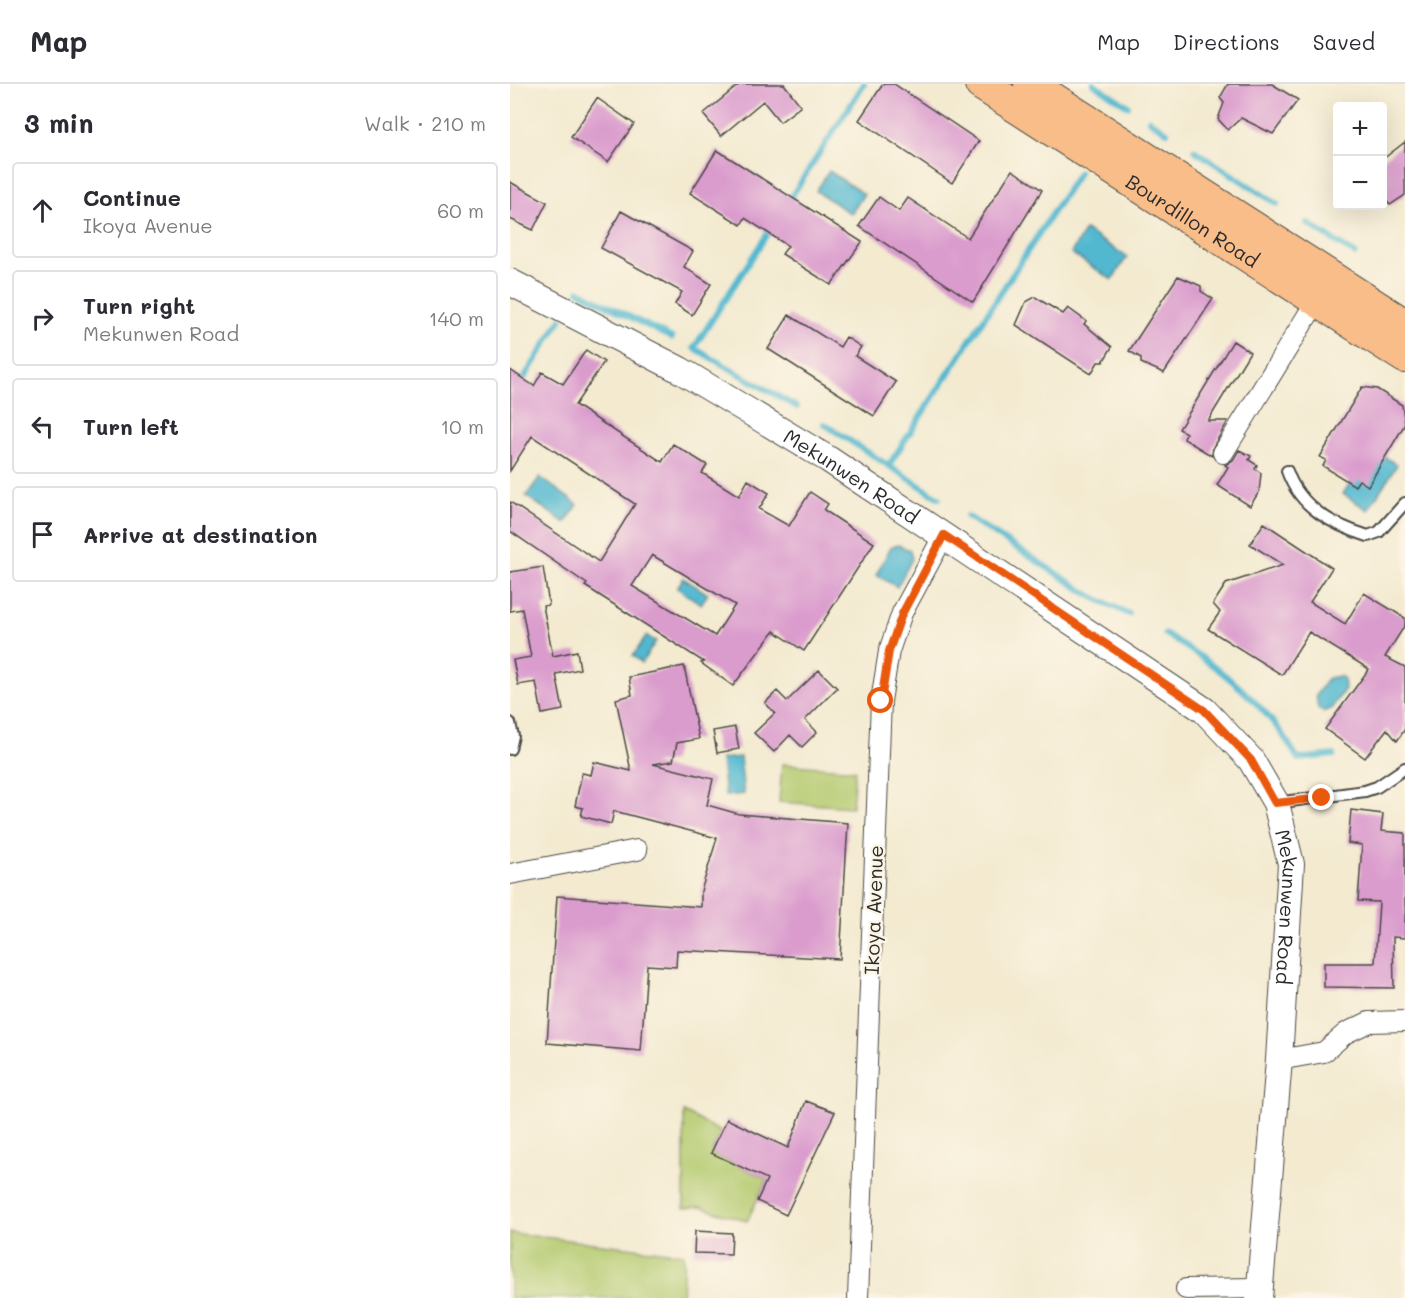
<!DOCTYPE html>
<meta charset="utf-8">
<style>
:root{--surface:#fff;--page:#f2f2f3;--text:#2b2b33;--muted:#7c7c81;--line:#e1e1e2}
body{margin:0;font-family:Mali,sans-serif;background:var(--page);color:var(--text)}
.controls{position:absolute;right:18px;top:18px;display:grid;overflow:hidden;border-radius:6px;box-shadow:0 6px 24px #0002}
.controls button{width:54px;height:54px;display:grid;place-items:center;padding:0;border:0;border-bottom:2px solid var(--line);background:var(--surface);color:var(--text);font:30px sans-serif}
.stop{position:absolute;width:18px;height:18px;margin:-14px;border:4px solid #ea580c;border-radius:50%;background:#fff}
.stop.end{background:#ea580c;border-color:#fff;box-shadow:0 2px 6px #0008}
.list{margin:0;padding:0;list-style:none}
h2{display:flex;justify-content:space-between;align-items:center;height:78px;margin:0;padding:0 24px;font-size:26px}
h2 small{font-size:20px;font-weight:400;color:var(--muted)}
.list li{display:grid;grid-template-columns:39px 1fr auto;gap:18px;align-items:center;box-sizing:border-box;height:96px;margin:0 12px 12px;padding:0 12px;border:2px solid var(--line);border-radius:6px}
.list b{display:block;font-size:22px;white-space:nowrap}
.list p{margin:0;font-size:20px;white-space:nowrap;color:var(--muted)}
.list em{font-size:20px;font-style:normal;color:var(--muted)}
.icon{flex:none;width:33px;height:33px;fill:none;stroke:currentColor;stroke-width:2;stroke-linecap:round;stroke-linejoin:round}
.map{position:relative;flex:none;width:895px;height:1214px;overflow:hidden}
header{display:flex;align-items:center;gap:36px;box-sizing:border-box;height:84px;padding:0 30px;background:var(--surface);border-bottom:2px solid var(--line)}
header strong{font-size:28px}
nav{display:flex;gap:33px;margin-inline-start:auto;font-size:21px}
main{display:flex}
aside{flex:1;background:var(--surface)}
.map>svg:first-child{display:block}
</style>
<header>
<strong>Map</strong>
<nav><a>Map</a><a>Directions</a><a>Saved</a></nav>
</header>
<main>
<aside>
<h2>3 min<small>Walk · 210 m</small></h2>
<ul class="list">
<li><svg class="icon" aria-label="ahead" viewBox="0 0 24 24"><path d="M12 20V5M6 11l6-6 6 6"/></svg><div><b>Continue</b><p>Ikoya Avenue</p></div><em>60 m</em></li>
<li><svg class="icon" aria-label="right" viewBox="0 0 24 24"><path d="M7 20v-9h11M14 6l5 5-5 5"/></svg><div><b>Turn right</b><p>Mekunwen Road</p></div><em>140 m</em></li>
<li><svg class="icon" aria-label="left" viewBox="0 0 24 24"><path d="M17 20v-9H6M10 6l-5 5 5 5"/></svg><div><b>Turn left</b></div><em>10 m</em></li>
<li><svg class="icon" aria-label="arrive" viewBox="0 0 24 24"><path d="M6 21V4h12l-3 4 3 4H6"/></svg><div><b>Arrive at destination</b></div></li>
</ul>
</aside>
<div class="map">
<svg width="895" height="1214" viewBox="0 0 895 1214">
<rect width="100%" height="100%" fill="#fcf5e5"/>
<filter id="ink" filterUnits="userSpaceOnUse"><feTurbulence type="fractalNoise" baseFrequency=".0167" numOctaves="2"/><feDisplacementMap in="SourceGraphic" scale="12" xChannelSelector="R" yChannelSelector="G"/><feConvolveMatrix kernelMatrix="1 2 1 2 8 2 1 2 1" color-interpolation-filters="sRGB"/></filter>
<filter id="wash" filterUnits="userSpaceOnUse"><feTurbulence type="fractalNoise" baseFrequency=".008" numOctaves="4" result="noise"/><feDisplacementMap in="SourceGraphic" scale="24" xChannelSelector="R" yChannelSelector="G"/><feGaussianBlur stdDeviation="1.35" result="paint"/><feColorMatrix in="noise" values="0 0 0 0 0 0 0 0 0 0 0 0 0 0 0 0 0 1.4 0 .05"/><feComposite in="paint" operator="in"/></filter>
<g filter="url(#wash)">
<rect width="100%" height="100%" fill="#f3ead0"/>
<!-- green -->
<path fill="#b4ca6f" stroke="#707a4d" stroke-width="1.5" d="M 272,680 L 345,686 L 342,723 L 269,718 Z
M 174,1028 L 211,1048 L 201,1069 L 257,1095 L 237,1137 L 191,1123 L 174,1124 Z
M 0,1149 L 174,1170 L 172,1214 L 0,1214 Z"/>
<!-- water -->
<path fill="#51b8d0" stroke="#3e727e" stroke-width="1.5" d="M 319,87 L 354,110 L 341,130 L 306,107 Z
M 575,146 L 617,173 L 602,196 L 561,169 Z
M 862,364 L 887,381 L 858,426 L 833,410 Z
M 30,393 L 68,421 L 55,439 L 16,412 Z
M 388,461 L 400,466 L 402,475 L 387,503 L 366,491 L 381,463 Z
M 173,494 L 198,510 L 191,520 L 167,504 Z
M 136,552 L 146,557 L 132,579 L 123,572 Z
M 830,592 L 834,595 L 835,605 L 821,625 L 813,628 L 808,625 L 806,611 L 818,594 Z
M 230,673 L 234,710 L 215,712 L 211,675 Z"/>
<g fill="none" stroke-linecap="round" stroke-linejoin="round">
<!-- stream -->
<path stroke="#51b8d0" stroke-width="6" d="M 584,0 L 618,22
M 639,36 L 657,48
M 684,66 L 767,120
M 278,118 L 354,0
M 797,139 L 845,170
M 261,144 L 184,264 L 287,323
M 69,207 L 162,254
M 10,301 L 51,235
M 314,340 L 429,414
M 379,381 L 569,88
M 457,432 L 581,512 L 619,530
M 655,550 C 708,582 757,619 788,675 L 824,671"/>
</g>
<g id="blocks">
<!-- building -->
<path fill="#da9bcd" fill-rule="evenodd" d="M 230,0 L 274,0 L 291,22 L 270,38 L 253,17 L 211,52 L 193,30 Z
M 373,0 L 384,0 L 469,57 L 442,99 L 349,36 Z
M 718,0 L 762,0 L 788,16 L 763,50 L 731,34 L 718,46 L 708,35 L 714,19 L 710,14 Z
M 87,14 L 124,40 L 98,78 L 61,53 Z
M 895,58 L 895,111 L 880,121 L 873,113 L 873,75 Z
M 207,66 L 352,158 L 321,201 L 272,170 L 278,162 L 235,134 L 231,141 L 180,109 Z
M 502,86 L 532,106 L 463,218 L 349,142 L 369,113 L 389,127 L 398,114 L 458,154 Z
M 0,98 L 37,118 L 23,146 L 0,135 Z
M 111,127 L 183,167 L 174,183 L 201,200 L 182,231 L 165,220 L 172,208 L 91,164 Z
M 668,192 L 691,202 L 691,207 L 703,215 L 654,289 L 631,279 L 631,274 L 619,267 Z
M 525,213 L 553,230 L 558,224 L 576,237 L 574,240 L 602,263 L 593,278 L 588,278 L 581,290 L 506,241 L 516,218 Z
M 279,231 L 330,263 L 336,253 L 351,263 L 345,272 L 386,298 L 364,332 L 258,265 Z
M 723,257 L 740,268 L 698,337 L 718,337 L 703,363 L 702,372 L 674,355 L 676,349 L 669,345 Z
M 76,266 L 94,278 L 65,321 L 152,378 L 163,360 L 197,381 L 192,389 L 229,412 L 238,396 L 259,409 L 249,425 L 279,442 L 300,408 L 318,420 L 314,426 L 364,459 L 294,567 L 264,547 L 223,602 L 191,579 L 194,578 L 75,502 L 77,500 L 0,447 L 0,418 L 89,478 L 125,420 L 22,352 L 0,387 L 0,286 L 24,302 L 32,288 L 53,300 ZM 142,471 L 225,521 L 205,552 L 122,502 Z
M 852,303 L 867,305 L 892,321 L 895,340 L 858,402 L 849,396 L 845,402 L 813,382 L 816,376 L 810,373 Z
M 729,366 L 741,372 L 739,376 L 747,381 L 745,385 L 751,389 L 749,408 L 740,422 L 707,401 L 718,383 L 715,381 L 723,376 Z
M 754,439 L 822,484 L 800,518 L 835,540 L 854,509 L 895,534 L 895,541 L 875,573 L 895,583 L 895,645 L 887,657 L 877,645 L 855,674 L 815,645 L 859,585 L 799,548 L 772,591 L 698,545 L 710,528 L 703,520 L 716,500 L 773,481 L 740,460 Z
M 33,483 L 39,521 L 33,522 L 43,572 L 67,567 L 70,585 L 46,590 L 53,626 L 32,630 L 26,598 L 8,601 L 3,576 L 21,573 L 12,525 L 0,527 L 0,488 Z
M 174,582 L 189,655 L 167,659 L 163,677 L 143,680 L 203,695 L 197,721 L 229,730 L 338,739 L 330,875 L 167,866 L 166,883 L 137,881 L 131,967 L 37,959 L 47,812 L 191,823 L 191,807 L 207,754 L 104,727 L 101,740 L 71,732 L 73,724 L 65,722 L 72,689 L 81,691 L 84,678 L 121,687 L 106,615 L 122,611 L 119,593 Z
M 309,586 L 327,604 L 295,636 L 307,648 L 292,663 L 280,651 L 264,668 L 244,649 L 265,629 L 255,619 L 267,607 L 277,617 Z
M 225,643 L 229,665 L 207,669 L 203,647 Z
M 841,726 L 873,730 L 871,747 L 895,749 L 895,854 L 883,853 L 884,904 L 814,903 L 814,879 L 865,879 L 869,818 L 848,817 L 852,761 L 838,759 Z
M 296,1017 L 325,1028 L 276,1131 L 247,1117 L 257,1095 L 201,1069 L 217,1035 L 278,1064 Z
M 185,1147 L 222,1149 L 221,1170 L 184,1169 Z"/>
</g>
</g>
<g filter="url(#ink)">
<use href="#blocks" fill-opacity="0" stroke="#494844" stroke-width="1.5"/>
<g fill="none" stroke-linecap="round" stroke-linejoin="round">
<defs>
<path id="service" d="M 777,387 C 790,424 823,441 858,452 L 869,448 L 895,419
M 0,639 L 3,652 L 0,665
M 766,719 L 855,707 L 867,703 L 895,684"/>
<path id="minor" d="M 713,369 L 807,216
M 0,790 L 127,766
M 769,976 L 814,968 L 836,949 L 859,938 L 895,937
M 676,1205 L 749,1204
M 348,1214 L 371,617 L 379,567 L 392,529 L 434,451"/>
<g id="tertiary">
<path id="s1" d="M 0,198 L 170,286 L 318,375 L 694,626 L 741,676 L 766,719 L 781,780 L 769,976 L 749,1214"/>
</g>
<g id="primary">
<path id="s2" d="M 471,0 L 895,273"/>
<path d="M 520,0 L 895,241"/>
</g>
</defs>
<!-- service casing -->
<use href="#service" stroke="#494844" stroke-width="14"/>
<!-- minor casing -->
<use href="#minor" stroke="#494844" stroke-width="22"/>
<!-- tertiary casing -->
<use href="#tertiary" stroke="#494844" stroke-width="28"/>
<!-- primary casing -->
<use href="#primary" stroke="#494844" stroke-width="34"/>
<!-- service -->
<use href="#service" stroke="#fff" stroke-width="10"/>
<!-- minor -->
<use href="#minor" stroke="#fff" stroke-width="20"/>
<!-- tertiary -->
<use href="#tertiary" stroke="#fff" stroke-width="26"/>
<!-- primary -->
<use href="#primary" stroke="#f8bd89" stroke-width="32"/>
</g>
</g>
<g fill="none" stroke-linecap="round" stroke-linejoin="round" filter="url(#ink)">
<!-- route -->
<path stroke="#ea580c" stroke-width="8" d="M 371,617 L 379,567 L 392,530 L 434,451 L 694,626 L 741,676 L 765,719 L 812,714"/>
</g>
<g text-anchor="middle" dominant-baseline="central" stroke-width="5" stroke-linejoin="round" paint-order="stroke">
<!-- street labels -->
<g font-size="20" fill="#2b2b2b" stroke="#fcf5e5">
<text stroke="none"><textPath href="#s2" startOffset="252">Bourdillon Road</textPath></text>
<text stroke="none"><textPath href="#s1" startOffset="393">Mekunwen Road</textPath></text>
<text stroke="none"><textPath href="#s1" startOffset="1040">Mekunwen Road</textPath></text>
<text transform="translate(363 826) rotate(-88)">Ikoya Avenue</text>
</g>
</g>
</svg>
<div class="controls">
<button>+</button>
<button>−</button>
</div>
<div class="stop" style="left:371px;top:617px"></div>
<div class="stop end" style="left:812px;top:714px"></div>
</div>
</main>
